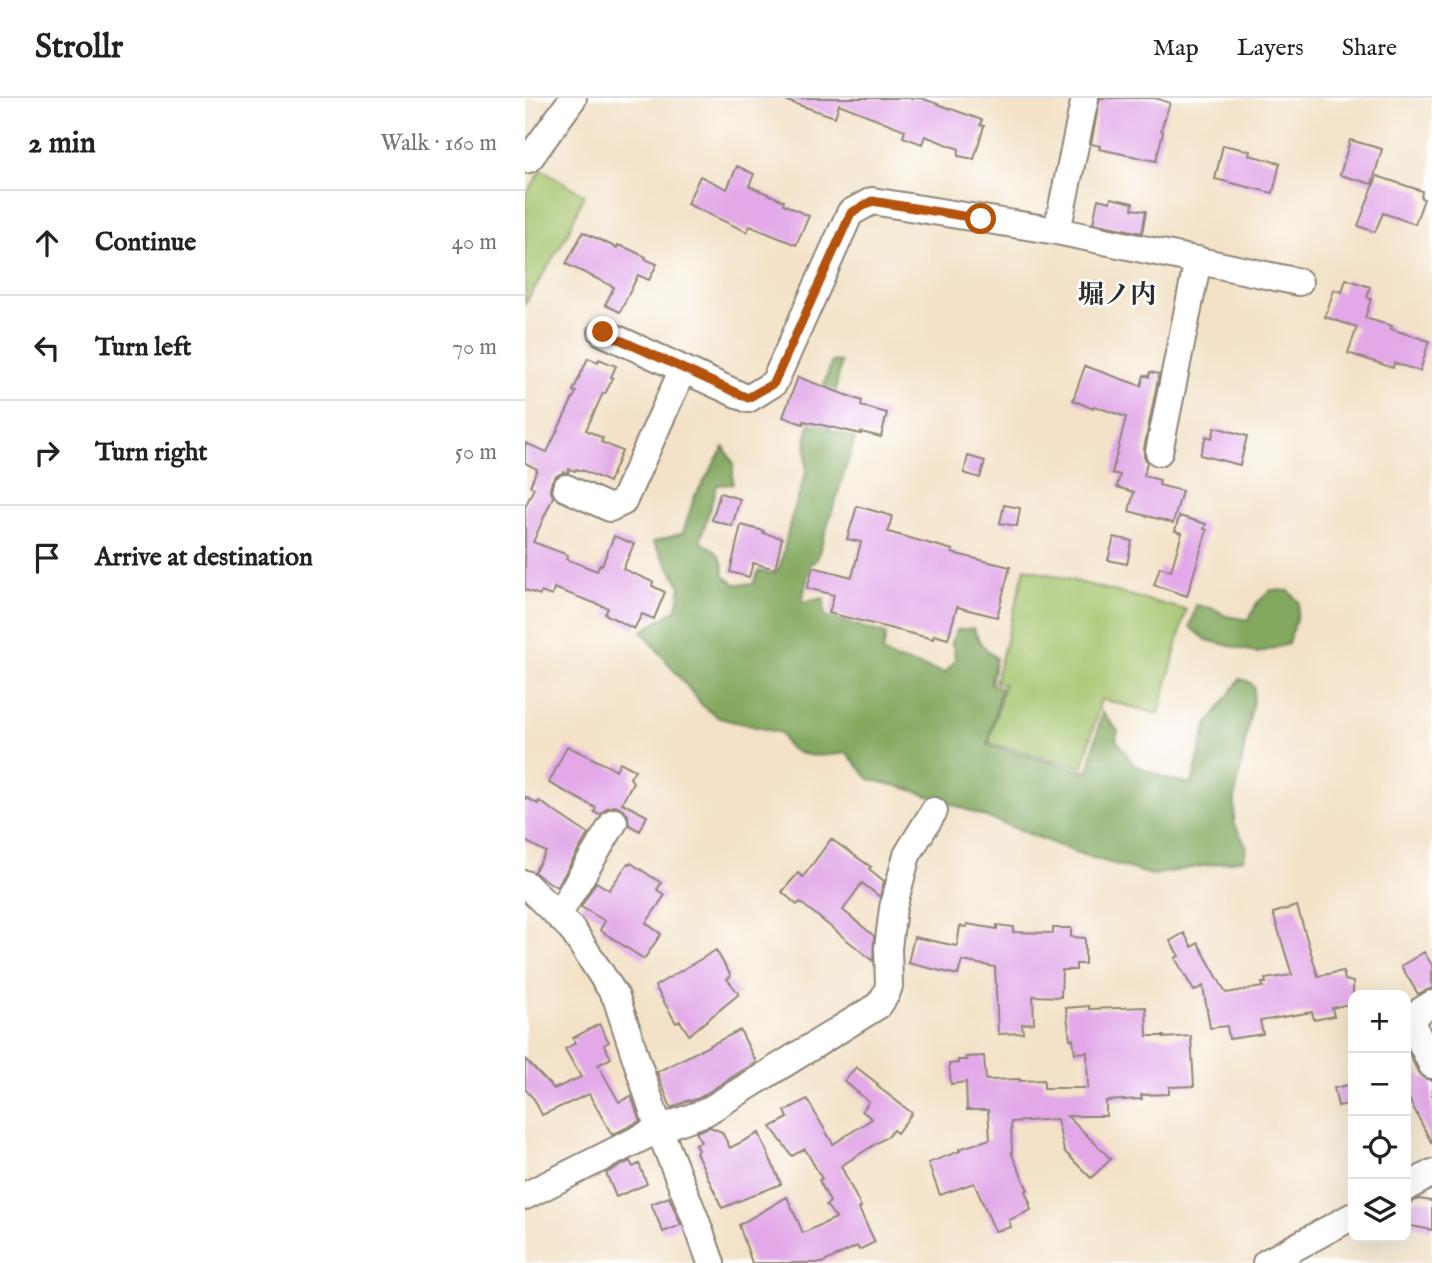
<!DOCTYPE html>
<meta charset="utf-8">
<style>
:root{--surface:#fff;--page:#f2f2f2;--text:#222;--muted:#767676;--line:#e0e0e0}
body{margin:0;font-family:"IM FELL English","Noto Serif JP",serif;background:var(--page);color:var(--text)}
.controls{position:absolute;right:21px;bottom:21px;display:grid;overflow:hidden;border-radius:14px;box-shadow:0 7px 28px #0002}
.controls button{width:63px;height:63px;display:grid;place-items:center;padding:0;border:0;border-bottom:2px solid var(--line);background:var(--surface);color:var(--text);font:35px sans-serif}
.stop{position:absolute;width:21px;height:21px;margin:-16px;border:5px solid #b45309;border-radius:50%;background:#fff}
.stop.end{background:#b45309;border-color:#fff;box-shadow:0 2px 7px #0008}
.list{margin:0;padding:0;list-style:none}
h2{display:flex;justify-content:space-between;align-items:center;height:91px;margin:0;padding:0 28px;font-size:30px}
h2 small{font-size:23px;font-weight:400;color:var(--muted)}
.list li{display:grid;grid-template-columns:46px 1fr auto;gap:21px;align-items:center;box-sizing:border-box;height:105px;padding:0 28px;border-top:2px solid var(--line)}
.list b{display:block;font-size:26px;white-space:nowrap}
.list em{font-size:23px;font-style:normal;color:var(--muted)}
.icon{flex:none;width:38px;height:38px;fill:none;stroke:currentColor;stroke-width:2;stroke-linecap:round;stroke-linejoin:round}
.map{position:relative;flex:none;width:907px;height:1165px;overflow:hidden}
header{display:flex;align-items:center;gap:42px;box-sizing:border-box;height:98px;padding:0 35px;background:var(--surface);border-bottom:2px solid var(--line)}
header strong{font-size:33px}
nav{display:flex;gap:38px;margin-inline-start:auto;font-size:24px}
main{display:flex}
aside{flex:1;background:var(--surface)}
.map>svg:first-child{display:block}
</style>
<header>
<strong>Strollr</strong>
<nav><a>Map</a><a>Layers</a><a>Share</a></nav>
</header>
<main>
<aside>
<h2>2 min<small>Walk · 160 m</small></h2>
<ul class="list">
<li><svg class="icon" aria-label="ahead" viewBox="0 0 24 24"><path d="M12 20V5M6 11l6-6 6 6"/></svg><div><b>Continue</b></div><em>40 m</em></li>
<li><svg class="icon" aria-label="left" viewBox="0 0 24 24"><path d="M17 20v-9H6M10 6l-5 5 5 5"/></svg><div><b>Turn left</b></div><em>70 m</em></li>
<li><svg class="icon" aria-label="right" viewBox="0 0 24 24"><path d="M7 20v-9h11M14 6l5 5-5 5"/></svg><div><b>Turn right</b></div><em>50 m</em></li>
<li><svg class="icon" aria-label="arrive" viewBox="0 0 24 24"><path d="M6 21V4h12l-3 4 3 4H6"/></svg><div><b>Arrive at destination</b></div></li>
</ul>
</aside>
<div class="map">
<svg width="907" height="1165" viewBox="0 0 907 1165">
<rect width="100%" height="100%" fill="#fff"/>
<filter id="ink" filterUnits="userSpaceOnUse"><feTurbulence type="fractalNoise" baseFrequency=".0143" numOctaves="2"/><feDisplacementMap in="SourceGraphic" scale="14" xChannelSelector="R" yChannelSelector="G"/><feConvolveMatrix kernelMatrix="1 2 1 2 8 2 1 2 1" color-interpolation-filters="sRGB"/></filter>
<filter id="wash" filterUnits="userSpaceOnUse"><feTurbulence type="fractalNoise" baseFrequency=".00686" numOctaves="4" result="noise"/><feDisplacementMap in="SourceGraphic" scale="28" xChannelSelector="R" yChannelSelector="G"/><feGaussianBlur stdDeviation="1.57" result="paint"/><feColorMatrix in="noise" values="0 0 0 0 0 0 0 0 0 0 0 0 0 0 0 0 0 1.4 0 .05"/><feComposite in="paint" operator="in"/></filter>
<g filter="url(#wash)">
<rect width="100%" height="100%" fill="#f3e2c7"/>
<!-- green -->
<path fill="#a4c36a" stroke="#68774a" stroke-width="2" d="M 17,71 L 59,97 L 42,137 L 0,206 L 0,98 Z
M 500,470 L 661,512 L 634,616 L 576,601 L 558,669 L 464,645 L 479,587 L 470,584 Z"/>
<!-- forest -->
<path fill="#83a95e" stroke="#576a44" stroke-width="2" d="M 307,263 L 316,264 L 304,331 L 330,341 L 292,461 L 285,467 L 277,504 L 299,500 L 300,518 L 361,536 L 358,554 L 370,561 L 421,575 L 430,561 L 429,552 L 426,544 L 432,532 L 448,530 L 456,546 L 471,560 L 466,586 L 476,590 L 463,647 L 563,674 L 577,614 L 593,633 L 591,641 L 609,667 L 643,681 L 667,686 L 681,629 L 715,581 L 725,584 L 729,590 L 728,602 L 710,699 L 709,725 L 722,749 L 718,761 L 627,777 L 561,758 L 435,709 L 384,691 L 344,681 L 322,655 C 304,657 275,663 261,646 C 259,643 258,639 256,635 L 194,620 L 178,608 L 117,533 L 152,511 L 156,488 L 128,444 L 158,435 L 169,400 L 199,349 L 208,365 L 208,386 L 192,387 L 175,443 C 191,452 199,457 199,478 L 210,486 L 228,486 L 234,473 L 250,476 L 255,468 L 266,421 L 281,375 L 282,334 Z
M 746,492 L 764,493 L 774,504 L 771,522 L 763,546 L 733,555 L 682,542 L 665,529 L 671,507 L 690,511 L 701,518 L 724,522 L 732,505 Z"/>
<g id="blocks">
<!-- building -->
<path fill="#e2a8e8" d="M 263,0 L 396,0 L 457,22 L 455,27 L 459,28 L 449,61 L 433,58 L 434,51 L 400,38 L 397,46 L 378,39 L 380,32 L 314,6 L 310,19 L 262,3 Z
M 575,0 L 630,0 L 645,5 L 636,32 L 638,33 L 637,38 L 631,63 L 574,51 L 575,48 L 566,46 Z
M 825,42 L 857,51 L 847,86 L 815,77 Z
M 698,47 L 725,53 L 724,57 L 755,65 L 748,95 L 690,81 Z
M 212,68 L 229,76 L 224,88 L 259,103 L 258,106 L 284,118 L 271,147 L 225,128 L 222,134 L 162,106 L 175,78 L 202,91 Z
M 852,78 L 897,93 L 896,100 L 899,101 L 890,126 L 858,115 L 850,134 L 833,128 Z
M 586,100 L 608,105 L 607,111 L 621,113 L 617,135 L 568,125 L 573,101 L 585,104 Z
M 58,134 L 92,150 L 93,147 L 104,151 L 121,159 L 120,161 L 132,166 L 124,182 L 113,177 L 95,214 L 80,207 L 89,189 L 41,166 Z
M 821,181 L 845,189 L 842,199 L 846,201 L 840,220 L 867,228 L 866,231 L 904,243 L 895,273 L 869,265 L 868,270 L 823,255 L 832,229 L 800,219 L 809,192 L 817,194 Z
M 63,260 L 73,264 L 74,261 L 91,268 L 86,279 L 88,280 L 80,296 L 78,295 L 61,332 L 78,340 L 76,344 L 97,353 L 84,384 L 57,372 L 57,373 L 51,371 L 50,373 L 44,371 L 43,375 L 39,374 L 31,378 L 27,383 L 25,391 L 28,399 L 8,444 L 43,457 L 41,461 L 72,473 L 75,466 L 77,467 L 89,438 L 109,446 L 98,471 L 128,484 L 127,488 L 140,494 L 129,521 L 117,516 L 109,531 L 80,516 L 83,510 L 29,490 L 27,498 L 16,494 L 15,497 L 0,492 L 0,409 L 9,390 L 5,388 L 12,371 L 0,365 L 0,345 L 22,354 L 51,294 L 48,293 Z
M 560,268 L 616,288 L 619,277 L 624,279 L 625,274 L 634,276 L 619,351 L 619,358 L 622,364 L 619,378 L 635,382 L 634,387 L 657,393 L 648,425 L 604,413 L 609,394 L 592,389 L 595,377 L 587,375 L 601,319 L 569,308 L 568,311 L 548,302 Z
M 273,279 L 337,303 L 336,308 L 362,315 L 356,339 L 336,334 L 336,336 L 279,323 L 278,326 L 258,319 Z
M 690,329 L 722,338 L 715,367 L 675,357 L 681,338 L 687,340 Z
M 443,358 L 460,363 L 455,380 L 439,375 Z
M 195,395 L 215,401 L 207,428 L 187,422 Z
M 479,407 L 495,410 L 492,428 L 475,425 Z
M 332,408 L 367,418 L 363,434 L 428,452 L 427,455 L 485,469 L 472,519 L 432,509 L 423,541 L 409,537 L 408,541 L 304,515 L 309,497 L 282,490 L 288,469 L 327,479 L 336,444 L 322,441 Z
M 654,418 L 681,426 L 679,431 L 682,432 L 662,498 L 629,487 L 635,469 L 646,473 L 657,435 L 650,433 Z
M 216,427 L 239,433 L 238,435 L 257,440 L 250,471 L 228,465 L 224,479 L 205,474 Z
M 589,439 L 607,443 L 602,466 L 583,462 Z
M 42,648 L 91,672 L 95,664 L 110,672 L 105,680 L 108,684 L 97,705 L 122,718 L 115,733 L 104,727 L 103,717 L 96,710 L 90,708 L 82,710 L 75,717 L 69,714 L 71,710 L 24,685 Z
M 0,699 L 13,706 L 14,703 L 63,736 L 32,789 L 17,780 L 9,774 L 21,754 L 0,743 Z
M 306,741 L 346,769 L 344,771 L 359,783 L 355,799 L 337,785 L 318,812 L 349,838 L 348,863 L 275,804 L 272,807 L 257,794 L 273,775 L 278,779 Z
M 103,765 L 105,766 L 106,765 L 136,785 L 132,792 L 140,797 L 121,825 L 136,836 L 119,861 L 75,832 L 80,823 L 56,809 L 71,784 L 84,792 Z
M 772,808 L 793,878 L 818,873 L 820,882 L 828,884 L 828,905 L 807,910 L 809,918 L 789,922 L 787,914 L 735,923 L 738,936 L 704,941 L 702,928 L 685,930 L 678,888 L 669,893 L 650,860 L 654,858 L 645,843 L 659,835 L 667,849 L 673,845 L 701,895 L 738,889 L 737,885 L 741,885 L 740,881 L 767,877 L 748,815 Z
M 442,826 L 472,831 L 472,827 L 489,829 L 488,834 L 528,835 L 528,830 L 546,830 L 546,839 L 560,840 L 560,866 L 551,866 L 551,872 L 537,872 L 536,899 L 508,898 L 509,925 L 497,926 L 498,935 L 473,936 L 470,869 L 437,863 L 433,877 L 383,865 L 389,839 L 432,848 L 435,828 L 442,829 Z
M 191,852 L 206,878 L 202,881 L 214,896 L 164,937 L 155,923 L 151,925 L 130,888 Z
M 899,854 L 907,867 L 907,890 L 893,896 L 876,868 Z
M 564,908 L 564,911 L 621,909 L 622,938 L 639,938 L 639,940 L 666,938 L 669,988 L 644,989 L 644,996 L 616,997 L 617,1001 L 581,1003 L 581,1018 L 542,1018 L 586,1061 L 566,1080 L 539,1053 L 532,1021 L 486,1024 L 487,1057 L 503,1092 L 500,1093 L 505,1105 L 504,1105 L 506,1112 L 484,1122 L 486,1129 L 470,1133 L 449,1085 L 415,1097 L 403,1065 L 435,1053 L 434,1051 L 465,1041 L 463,1012 L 442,1012 L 441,984 L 426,986 L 424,966 L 433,965 L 433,962 L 442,962 L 441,959 L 459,958 L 461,982 L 495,981 L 495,983 L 519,982 L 519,990 L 563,990 L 562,954 L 550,955 L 548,941 L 545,941 L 541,910 Z
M 74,926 L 84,944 L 79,947 L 86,960 L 73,967 L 94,1004 L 106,998 L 115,1023 L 87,1037 L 64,996 L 17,1017 L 9,1001 L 0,991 L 0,961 L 29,991 L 56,979 L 40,951 L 50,945 L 48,940 Z
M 215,932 L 231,964 L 174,1000 L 165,1003 L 164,1002 L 146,1010 L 132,974 Z
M 881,949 L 893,974 L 899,980 L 907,983 L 907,1046 L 881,995 Z
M 331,969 L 353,986 L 352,988 L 387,1015 L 372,1035 L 368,1032 L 363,1038 L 316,1068 L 336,1109 L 334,1111 L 350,1144 L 334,1152 L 332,1148 L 297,1165 L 227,1165 L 214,1127 L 262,1099 L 278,1135 L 311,1120 L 301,1107 L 305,1104 L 294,1082 L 297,1081 L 280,1051 L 267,1058 L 246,1029 L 263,1020 L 260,1013 L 282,1001 L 308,1046 L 347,1021 L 337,1013 L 344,1004 L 319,983 Z
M 828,986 L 828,1005 L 813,1008 L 809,990 Z
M 185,1029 L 197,1034 L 205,1050 L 234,1035 L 256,1086 L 197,1110 L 171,1054 L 173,1052 L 170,1046 L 176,1044 L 171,1034 Z
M 105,1063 L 108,1069 L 114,1066 L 122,1086 L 91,1099 L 81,1075 Z
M 144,1099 L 156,1127 L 138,1134 L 126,1106 Z
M 894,1101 L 907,1103 L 907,1132 L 881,1127 L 881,1106 Z"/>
</g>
</g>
<g filter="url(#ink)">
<use href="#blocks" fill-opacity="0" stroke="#8f8679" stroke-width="2"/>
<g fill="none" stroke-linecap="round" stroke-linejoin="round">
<defs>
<path id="street" d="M 0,62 L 4,61 L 48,0
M 532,133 L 560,0
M 77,234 L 223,301 L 249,285 L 325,115 L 347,103 L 532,133 L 774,184
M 634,354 L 673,162
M 41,390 L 85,410 L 98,404 L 158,271
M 0,786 L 46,830 L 91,899 L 134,1031 L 170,1120 L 186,1165
M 33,817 L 89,724
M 907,906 L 884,920 L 907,967
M 881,1090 L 907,1075
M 0,1098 L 134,1031 L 181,1014 L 354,907 L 361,896 L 364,888 L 363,850 L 368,810 L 382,757 L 409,713
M 741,1165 L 828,1118"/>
</defs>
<!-- street casing -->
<use href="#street" stroke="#8f8679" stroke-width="30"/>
<!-- street -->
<use href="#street" stroke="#fff" stroke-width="26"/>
</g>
</g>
<g fill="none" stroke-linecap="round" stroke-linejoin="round" filter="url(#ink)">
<!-- route -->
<path stroke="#b45309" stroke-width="9" d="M 78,234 L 223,300 L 249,285 L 326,115 L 347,103 L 456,121"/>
</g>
<g text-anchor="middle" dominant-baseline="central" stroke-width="5" stroke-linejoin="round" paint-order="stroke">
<!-- neighbourhood labels -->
<g font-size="26" font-weight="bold" fill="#2b2b2b" stroke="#fff">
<text x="592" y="197">堀ノ内</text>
</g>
</g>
</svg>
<div class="controls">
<button>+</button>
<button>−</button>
<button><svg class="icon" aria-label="locate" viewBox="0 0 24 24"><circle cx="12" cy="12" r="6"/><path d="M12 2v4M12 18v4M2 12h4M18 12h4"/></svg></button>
<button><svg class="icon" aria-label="layers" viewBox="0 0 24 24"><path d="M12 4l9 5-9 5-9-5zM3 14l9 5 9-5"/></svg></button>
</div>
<div class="stop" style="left:456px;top:121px"></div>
<div class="stop end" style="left:78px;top:234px"></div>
</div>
</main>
